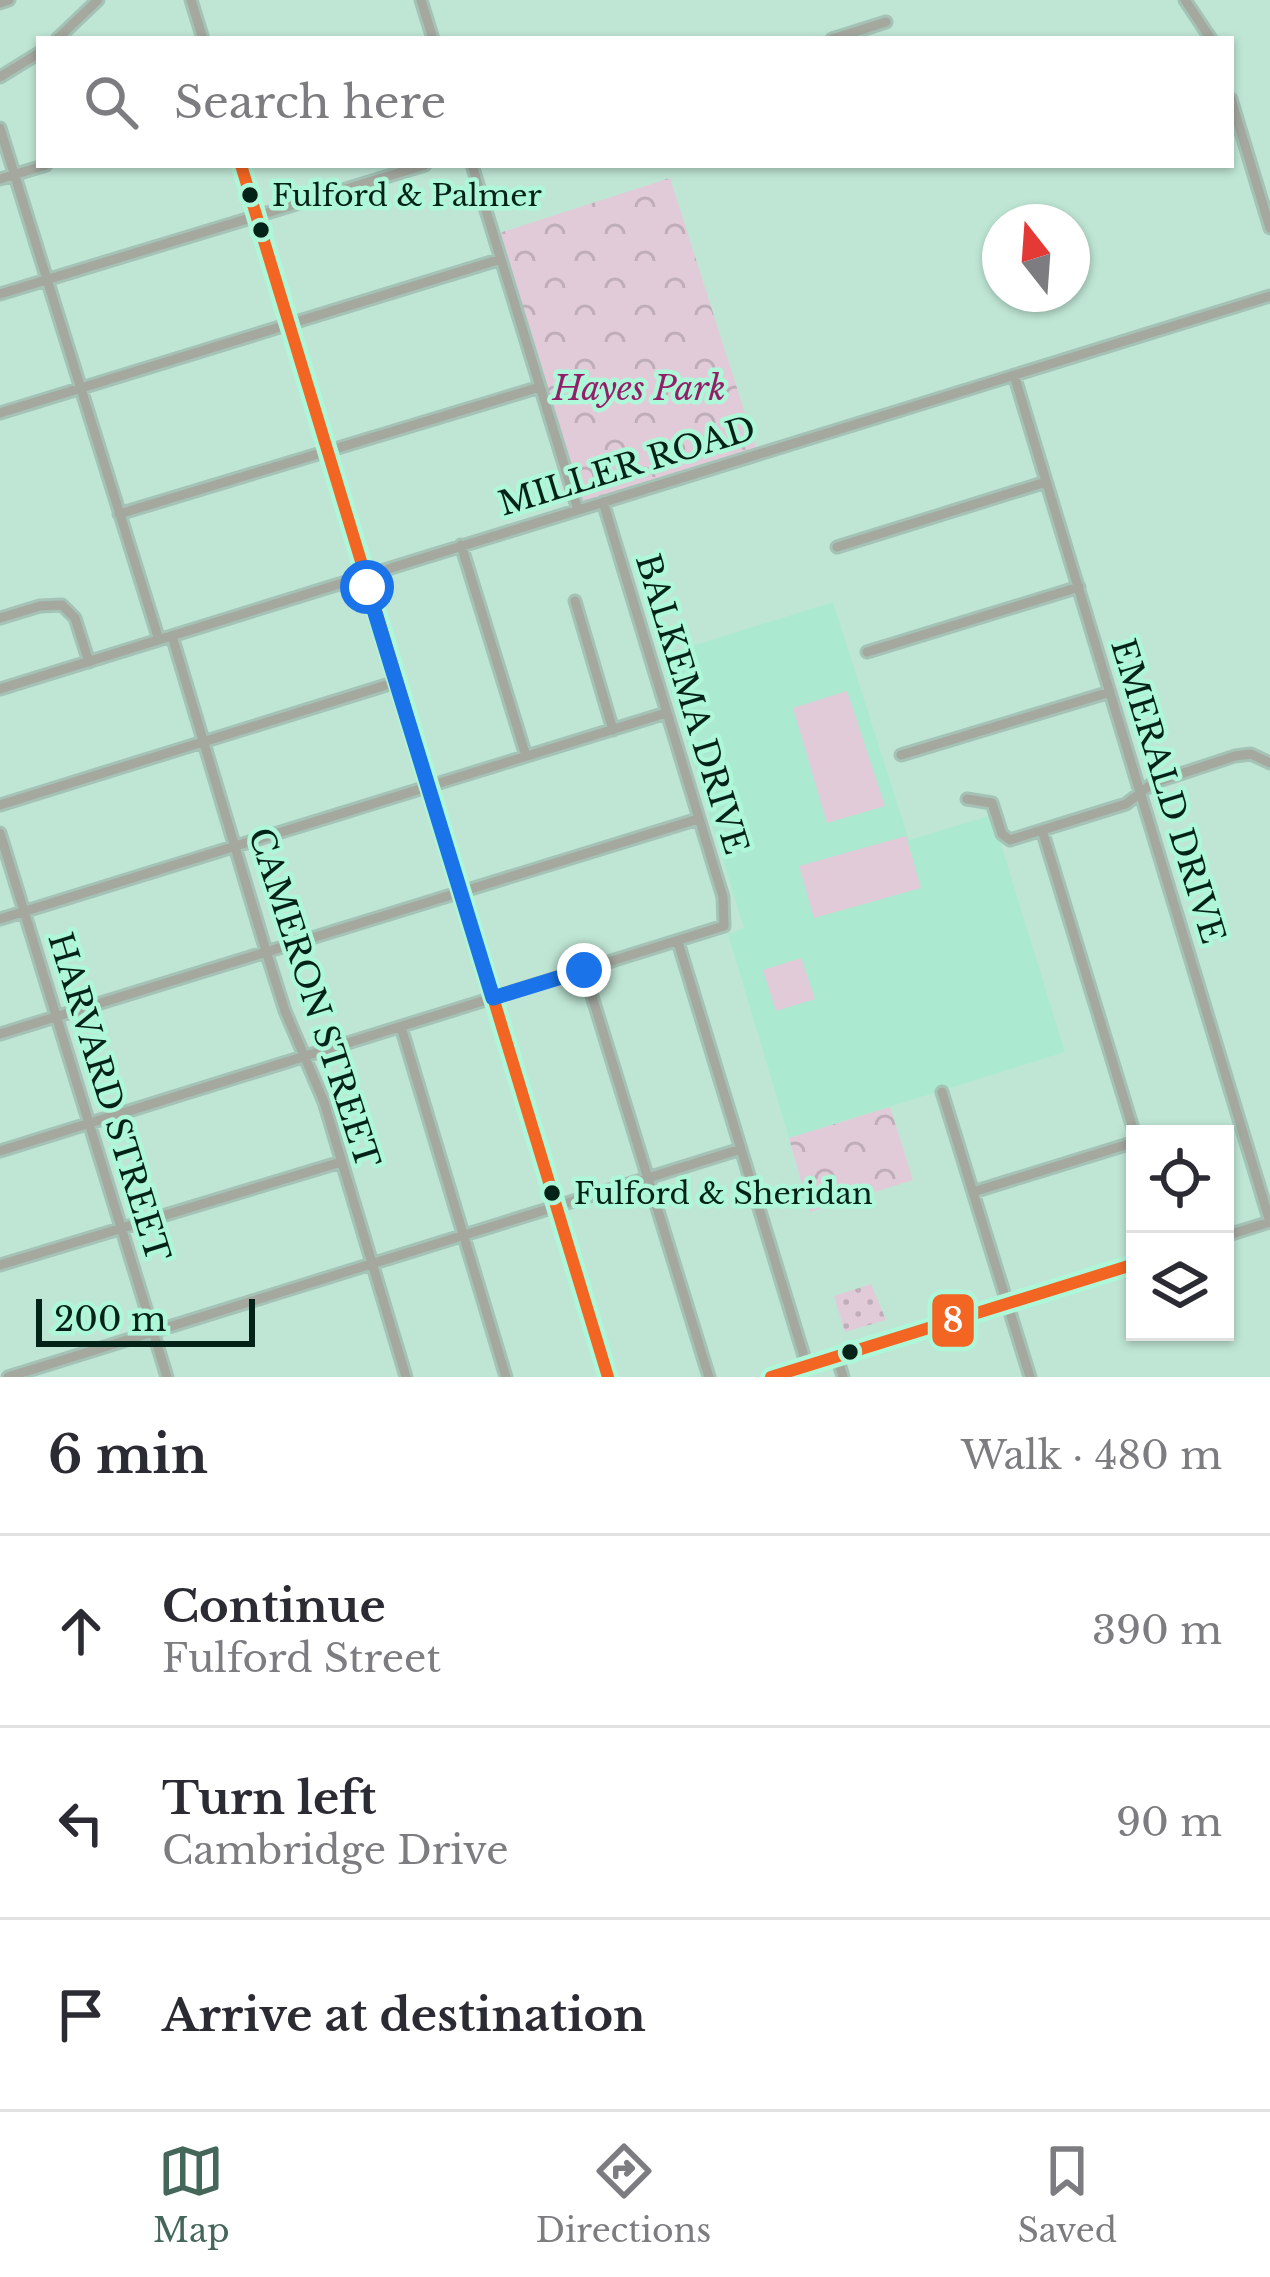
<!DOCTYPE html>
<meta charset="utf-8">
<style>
:root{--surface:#fff;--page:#f7f7f7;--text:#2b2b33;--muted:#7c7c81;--line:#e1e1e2;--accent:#45675a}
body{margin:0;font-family:"Libre Baskerville",serif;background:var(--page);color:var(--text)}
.controls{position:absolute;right:36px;bottom:36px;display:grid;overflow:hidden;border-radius:0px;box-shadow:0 3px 9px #0004}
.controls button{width:108px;height:108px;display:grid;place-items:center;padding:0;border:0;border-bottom:3px solid var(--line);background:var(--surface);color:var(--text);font:60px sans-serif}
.compass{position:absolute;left:982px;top:204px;width:108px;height:108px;border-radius:50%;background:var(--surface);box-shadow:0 3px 9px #0004;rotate:343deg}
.scale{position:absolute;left:36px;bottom:30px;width:219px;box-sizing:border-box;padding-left:12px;border:6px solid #042318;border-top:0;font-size:33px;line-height:42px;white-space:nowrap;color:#042318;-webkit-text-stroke:9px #aef7d8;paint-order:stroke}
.stop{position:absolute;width:36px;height:36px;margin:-27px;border:9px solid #1a73e8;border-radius:50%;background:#fff}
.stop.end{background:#1a73e8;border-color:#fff;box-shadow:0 3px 12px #0008}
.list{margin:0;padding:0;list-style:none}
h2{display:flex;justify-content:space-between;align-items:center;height:156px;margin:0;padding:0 48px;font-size:51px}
h2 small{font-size:39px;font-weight:400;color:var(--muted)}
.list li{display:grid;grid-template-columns:78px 1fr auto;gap:36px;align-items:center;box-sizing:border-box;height:192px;padding:0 48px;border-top:3px solid var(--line)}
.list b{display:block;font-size:45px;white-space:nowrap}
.list p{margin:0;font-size:39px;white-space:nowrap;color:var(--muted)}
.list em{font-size:39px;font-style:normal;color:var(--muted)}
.icon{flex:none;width:66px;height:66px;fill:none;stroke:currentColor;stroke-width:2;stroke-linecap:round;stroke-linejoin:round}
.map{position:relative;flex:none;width:1270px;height:1377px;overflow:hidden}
.search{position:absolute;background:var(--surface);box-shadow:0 3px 9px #0004;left:36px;right:36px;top:36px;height:132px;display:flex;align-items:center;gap:30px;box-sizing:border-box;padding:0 42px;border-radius:0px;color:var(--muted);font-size:45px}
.sheet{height:732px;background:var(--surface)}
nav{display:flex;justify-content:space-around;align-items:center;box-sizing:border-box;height:168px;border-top:3px solid var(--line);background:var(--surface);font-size:33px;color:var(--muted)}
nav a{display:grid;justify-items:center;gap:6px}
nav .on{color:var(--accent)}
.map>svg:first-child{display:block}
</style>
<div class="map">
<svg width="1270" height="1377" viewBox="0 0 1270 1377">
<defs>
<pattern id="grass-dots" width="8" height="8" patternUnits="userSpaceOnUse" patternTransform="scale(3)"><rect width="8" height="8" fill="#e1cbd8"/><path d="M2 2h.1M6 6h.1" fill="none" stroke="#bfaeb9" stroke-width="1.8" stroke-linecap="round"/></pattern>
<pattern id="forest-crowns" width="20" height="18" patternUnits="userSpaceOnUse" patternTransform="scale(3)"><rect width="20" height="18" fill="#e1cbd8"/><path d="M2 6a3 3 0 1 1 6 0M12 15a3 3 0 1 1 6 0" fill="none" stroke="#bfaeb9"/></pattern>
</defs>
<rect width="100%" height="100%" fill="#bfe6d5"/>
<!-- built -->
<path fill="#abead0" d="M 833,602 L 909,840 L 992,815 L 1065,1052 L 789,1138 L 728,934 L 744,928 L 660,656 Z"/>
<!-- grass -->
<path fill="url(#grass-dots)" d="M 871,1284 L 886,1320 L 845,1332 L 834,1296 Z"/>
<!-- forest -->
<path fill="url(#forest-crowns)" d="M 670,178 L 758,454 L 578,510 L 493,235 Z
M 890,1107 L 913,1180 L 810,1212 L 789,1138 Z"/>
<!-- pitch -->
<path fill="#e1cbd8" d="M 847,691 L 885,806 L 827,823 L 793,708 Z
M 906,836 L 921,888 L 814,918 L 799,866 Z
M 801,958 L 815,999 L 776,1011 L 763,970 Z"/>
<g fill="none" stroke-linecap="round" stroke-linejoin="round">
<defs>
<path id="minor" d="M 191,0 L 203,39
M 421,0 L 433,39
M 1185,0 L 1211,39
M 0,3 L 9,0
M 57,39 L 98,0
M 832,39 L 886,22
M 0,77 L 39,53
M 1231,99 L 1270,228
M 0,128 L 159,640
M 241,165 L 608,1377
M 472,165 L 578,510
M 0,179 L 46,165
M 0,294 L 425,165
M 1014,375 L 1270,1222 L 1225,1236
M 0,413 L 501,259
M 119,514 L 540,387
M 461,545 L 526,756
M 837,547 L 1046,482
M 575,601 L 613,730
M 0,618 L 40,606 L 62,605 L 75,618 L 89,662
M 172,636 L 266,951 L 285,1011 L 324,1102 L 406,1377
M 867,652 L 1079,587
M 0,689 L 1270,296
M 901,755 L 1110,692
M 967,799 L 992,803 L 1002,834 L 1010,840 L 1126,804 L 1153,783 L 1235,756 L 1251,754 L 1270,763
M 0,805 L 396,682
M 1042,830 L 1135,1135
M 0,833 L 167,1377
M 0,919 L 666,713
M 678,942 L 807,1366
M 584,970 L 709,1377
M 401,1027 L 506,1377
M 0,1034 L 698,819
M 942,1092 L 1030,1377
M 0,1151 L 724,926 L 723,897 L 603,502
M 973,1192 L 1135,1142
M 0,1265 L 341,1162
M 837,1357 L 843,1377
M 8,1377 L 741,1149
M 771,1377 L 1135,1264"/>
</defs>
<!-- minor casing -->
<use href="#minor" stroke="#a4c3b6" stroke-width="15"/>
<!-- minor -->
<use href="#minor" stroke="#a4a89f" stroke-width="9"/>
<defs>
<path id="bus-1" d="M 241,165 L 608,1377
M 771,1377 L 1135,1264"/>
</defs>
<!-- bus-1 casing -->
<use href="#bus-1" stroke="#aef7d8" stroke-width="21"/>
<!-- bus-1 -->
<use href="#bus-1" stroke="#f26522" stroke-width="12"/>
</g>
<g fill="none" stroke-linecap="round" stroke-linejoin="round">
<!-- route -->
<path stroke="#1a73e8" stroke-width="15" d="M 367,587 L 493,998 L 584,970"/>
</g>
<!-- markers -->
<g fill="#042318" stroke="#aef7d8" stroke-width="4.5">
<circle cx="250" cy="195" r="10"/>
<circle cx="261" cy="230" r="10"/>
<circle cx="552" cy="1193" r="10"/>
<circle cx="850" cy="1352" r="10"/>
</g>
<g text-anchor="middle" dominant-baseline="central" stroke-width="9" stroke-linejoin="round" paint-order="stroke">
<!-- bus labels -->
<g font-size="30" fill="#042318" stroke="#aef7d8" text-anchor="start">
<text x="272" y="195">Fulford &amp; Palmer</text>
<text x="574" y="1193">Fulford &amp; Sheridan</text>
</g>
<!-- park labels -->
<g font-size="33" font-style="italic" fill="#931f69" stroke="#aef7d8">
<text x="639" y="388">Hayes Park</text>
</g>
<!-- street labels -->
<g font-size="33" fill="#042318" stroke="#aef7d8">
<text transform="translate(627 466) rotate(-17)">MILLER ROAD</text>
<text transform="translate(692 704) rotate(73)">BALKEMA DRIVE</text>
<text transform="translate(1168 791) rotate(73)">EMERALD DRIVE</text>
<text transform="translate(314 998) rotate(72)">CAMERON STREET</text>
<text transform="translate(109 1097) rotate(73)">HARVARD STREET</text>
</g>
</g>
<rect stroke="#aef7d8" stroke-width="4.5" x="930" y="1292" width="46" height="57" rx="12" fill="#f26522"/>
<g font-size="33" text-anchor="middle" font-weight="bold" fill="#fff">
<text x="953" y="1332">8</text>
</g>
</svg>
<div class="controls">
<button><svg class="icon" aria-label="locate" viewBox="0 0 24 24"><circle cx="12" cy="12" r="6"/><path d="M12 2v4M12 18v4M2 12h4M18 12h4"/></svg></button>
<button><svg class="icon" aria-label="layers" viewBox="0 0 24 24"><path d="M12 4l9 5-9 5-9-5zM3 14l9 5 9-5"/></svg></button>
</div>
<svg class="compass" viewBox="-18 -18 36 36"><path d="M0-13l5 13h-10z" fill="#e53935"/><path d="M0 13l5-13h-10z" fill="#7c7c81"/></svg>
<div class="scale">200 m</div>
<div class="stop" style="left:367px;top:587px"></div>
<div class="stop end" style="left:584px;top:970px"></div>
<div class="search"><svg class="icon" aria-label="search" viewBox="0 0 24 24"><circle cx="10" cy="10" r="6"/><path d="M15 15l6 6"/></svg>Search here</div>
</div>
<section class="sheet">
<h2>6 min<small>Walk · 480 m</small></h2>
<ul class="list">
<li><svg class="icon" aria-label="ahead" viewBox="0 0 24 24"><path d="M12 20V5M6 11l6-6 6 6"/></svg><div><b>Continue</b><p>Fulford Street</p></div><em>390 m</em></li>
<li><svg class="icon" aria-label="left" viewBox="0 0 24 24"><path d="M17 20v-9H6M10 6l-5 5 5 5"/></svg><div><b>Turn left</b><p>Cambridge Drive</p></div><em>90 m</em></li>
<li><svg class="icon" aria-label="arrive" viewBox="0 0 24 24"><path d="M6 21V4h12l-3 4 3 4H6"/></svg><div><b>Arrive at destination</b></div></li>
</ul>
</section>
<nav>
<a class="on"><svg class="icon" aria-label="map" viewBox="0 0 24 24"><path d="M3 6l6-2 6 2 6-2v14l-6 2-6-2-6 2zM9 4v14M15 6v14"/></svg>Map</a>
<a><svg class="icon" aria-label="directions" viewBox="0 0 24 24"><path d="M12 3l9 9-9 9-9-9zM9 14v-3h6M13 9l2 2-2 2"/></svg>Directions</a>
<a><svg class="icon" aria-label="saved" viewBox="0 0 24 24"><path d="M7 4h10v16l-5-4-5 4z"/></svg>Saved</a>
</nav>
